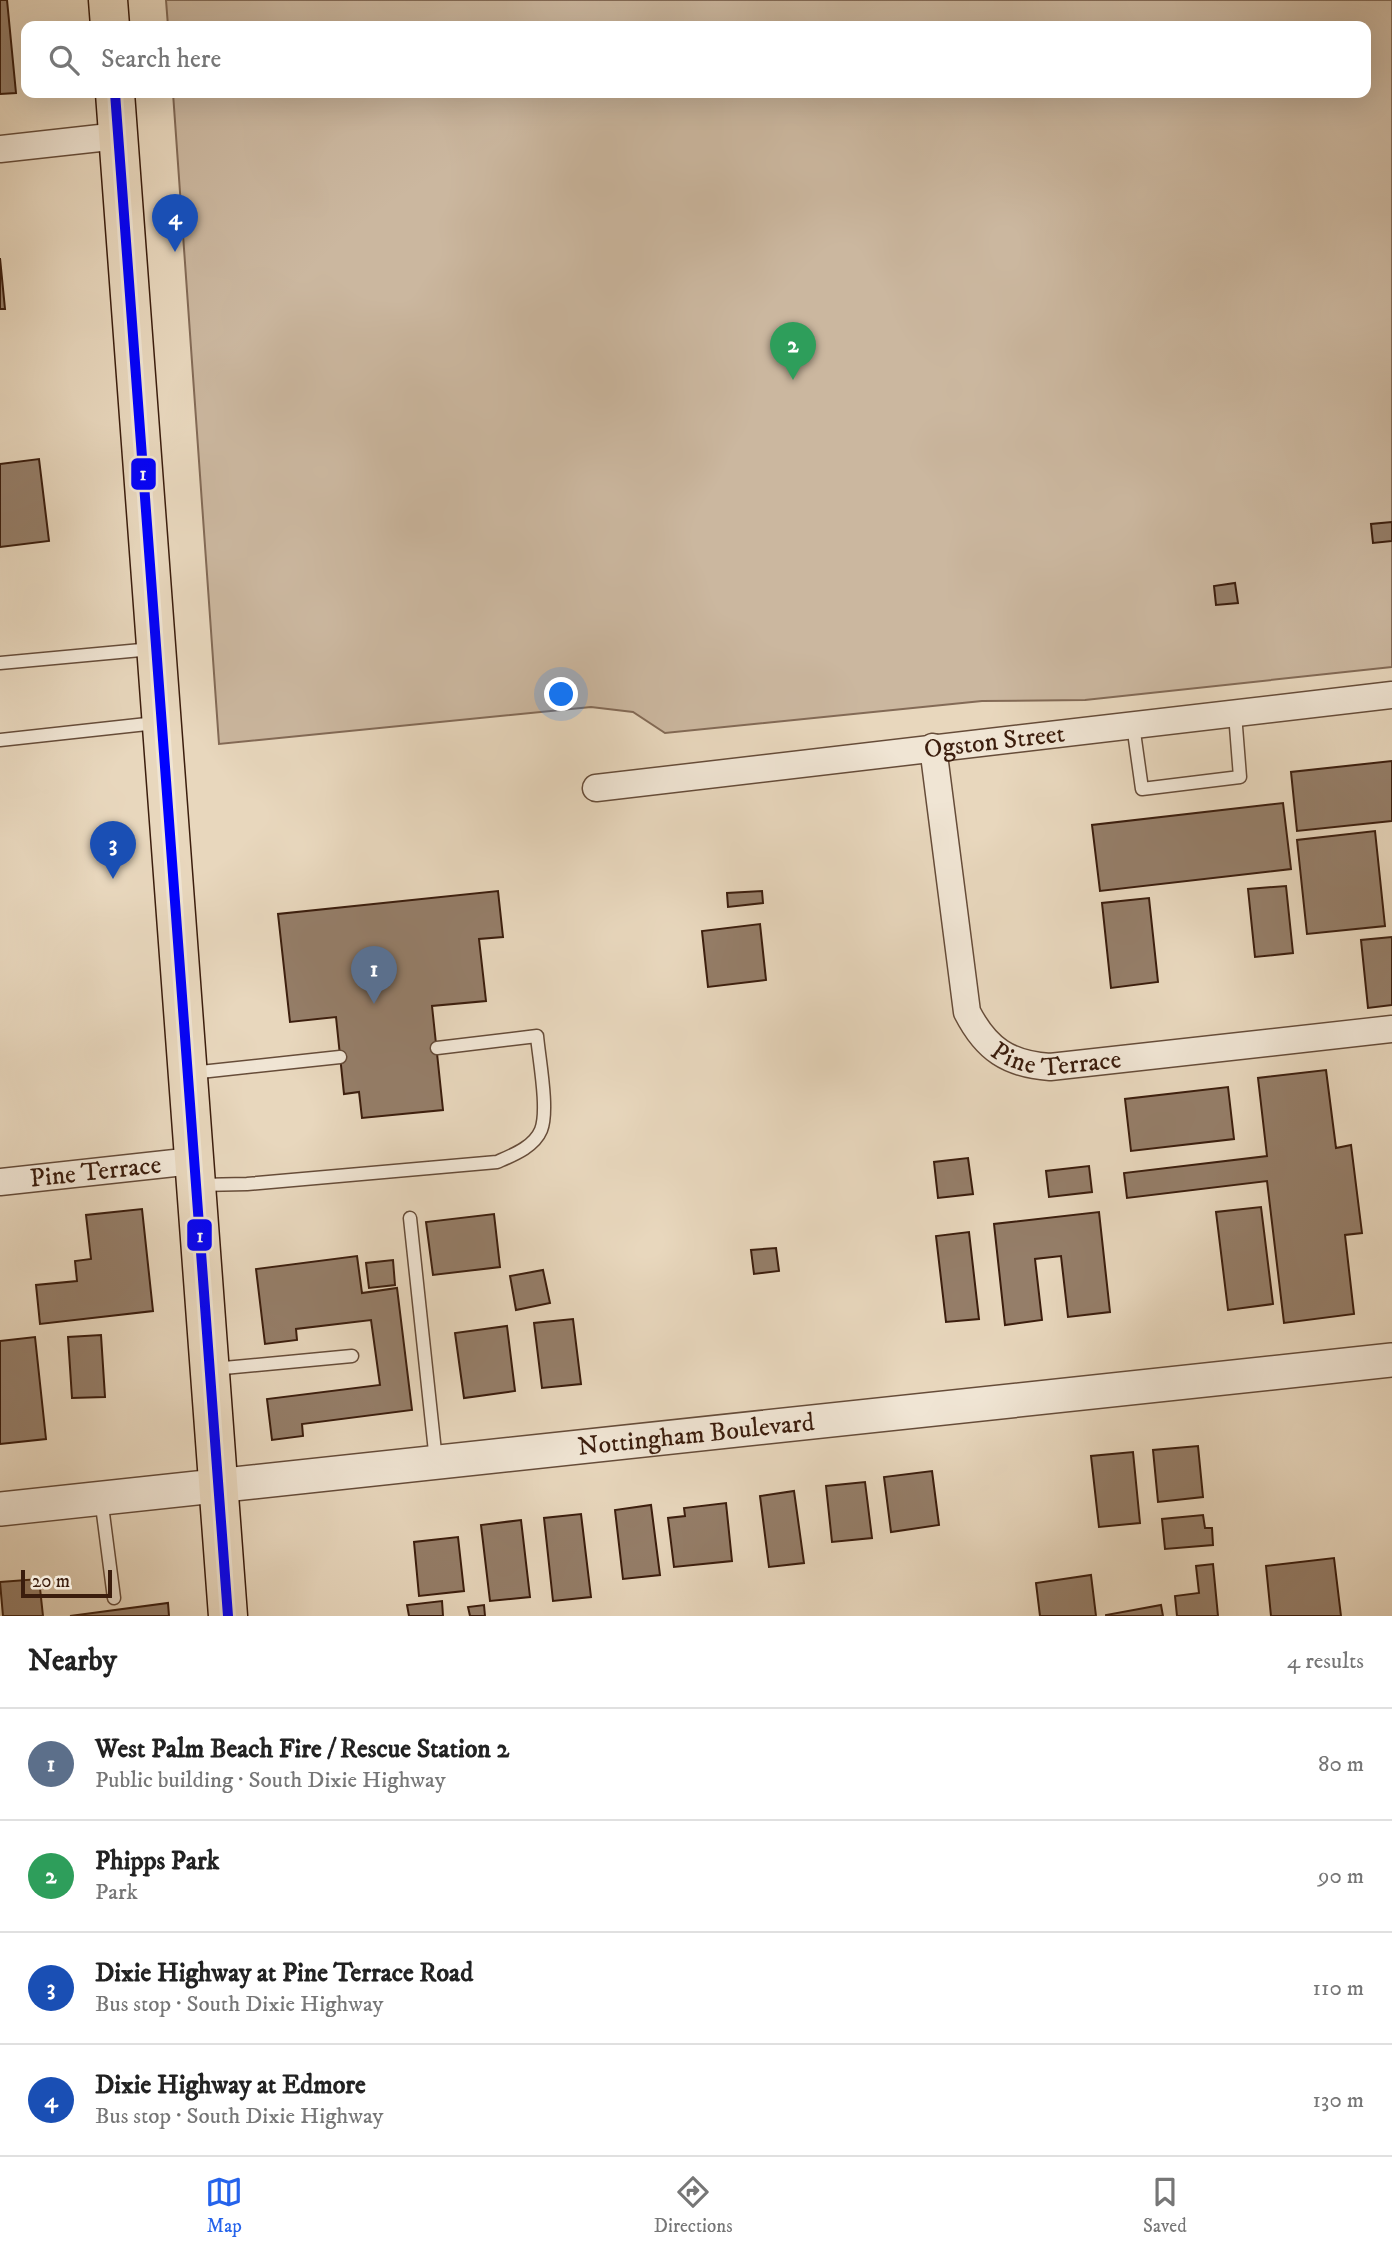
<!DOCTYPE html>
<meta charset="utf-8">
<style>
:root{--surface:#fff;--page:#f2f2f2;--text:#222;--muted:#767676;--line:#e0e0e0;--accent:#2563eb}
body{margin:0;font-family:"IM FELL DW Pica",serif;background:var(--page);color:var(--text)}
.scale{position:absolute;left:21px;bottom:18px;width:91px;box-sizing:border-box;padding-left:7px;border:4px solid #3b1d0d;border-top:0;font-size:19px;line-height:24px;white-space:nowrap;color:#3b1d0d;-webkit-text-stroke:5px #f0e5d4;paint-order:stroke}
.you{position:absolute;left:562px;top:695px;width:24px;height:24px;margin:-18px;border:5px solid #fff;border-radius:50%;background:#1a73e8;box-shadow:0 0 0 10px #1a73e833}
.badge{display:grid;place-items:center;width:46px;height:46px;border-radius:50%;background:var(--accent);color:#fff;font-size:23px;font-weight:700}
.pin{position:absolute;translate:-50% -58px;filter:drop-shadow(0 2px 4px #0008)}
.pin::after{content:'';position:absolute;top:37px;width:24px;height:21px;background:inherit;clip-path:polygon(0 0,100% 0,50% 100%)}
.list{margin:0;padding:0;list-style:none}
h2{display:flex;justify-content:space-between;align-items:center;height:91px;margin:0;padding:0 28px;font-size:30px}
h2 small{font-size:23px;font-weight:400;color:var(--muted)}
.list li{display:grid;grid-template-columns:46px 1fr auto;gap:21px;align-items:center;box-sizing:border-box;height:112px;padding:0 28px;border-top:2px solid var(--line)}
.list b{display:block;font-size:26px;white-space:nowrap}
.list p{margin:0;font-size:23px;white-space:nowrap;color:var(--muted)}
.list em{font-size:23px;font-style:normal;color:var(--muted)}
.icon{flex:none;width:38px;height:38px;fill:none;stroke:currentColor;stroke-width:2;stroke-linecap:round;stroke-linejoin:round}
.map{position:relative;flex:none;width:1392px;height:1616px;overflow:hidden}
.search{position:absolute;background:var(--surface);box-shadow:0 7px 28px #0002;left:21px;right:21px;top:21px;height:77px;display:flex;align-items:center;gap:18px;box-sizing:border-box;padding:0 24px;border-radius:14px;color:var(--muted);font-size:26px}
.sheet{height:539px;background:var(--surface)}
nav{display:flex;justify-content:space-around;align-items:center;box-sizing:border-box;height:98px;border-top:2px solid var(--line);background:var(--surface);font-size:19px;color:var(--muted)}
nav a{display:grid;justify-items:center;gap:4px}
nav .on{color:var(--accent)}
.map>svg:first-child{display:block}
</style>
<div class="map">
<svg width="1392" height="1616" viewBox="0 0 1392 1616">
<rect width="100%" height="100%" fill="#e8d7bd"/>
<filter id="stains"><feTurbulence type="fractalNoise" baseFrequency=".00286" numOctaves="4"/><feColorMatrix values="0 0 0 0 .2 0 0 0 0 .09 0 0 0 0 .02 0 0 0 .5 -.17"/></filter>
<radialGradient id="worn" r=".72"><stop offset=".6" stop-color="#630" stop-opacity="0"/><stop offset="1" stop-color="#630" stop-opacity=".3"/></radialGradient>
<!-- green -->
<path fill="#cbb79f" stroke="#836a56" stroke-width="2" d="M 166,0 L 1392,0 L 1392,667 L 1085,700 L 982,701 L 665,733 L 633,712 L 591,707 L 219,744 L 173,93 L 1366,93 L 1366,26 L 168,26 Z"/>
<!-- building -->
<path fill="#957e69" stroke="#3b1d0d" stroke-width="2" d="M 0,0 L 7,0 L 16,93 L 0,94 Z
M 0,258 L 5,309 L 0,309 Z
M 39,459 L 49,541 L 0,547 L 0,464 Z
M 1392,522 L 1392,541 L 1373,543 L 1371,524 Z
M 1235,583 L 1238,603 L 1216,605 L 1214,586 Z
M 1392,761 L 1392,821 L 1297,831 L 1291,772 Z
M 1283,803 L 1291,869 L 1100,891 L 1092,825 Z
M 1375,831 L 1385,926 L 1307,934 L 1297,840 Z
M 1286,886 L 1293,953 L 1255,957 L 1248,889 Z
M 498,891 L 503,937 L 479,939 L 486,1001 L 432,1006 L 443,1110 L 362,1118 L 359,1092 L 344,1094 L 336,1017 L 290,1022 L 278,914 Z
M 762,891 L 763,903 L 728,907 L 727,893 Z
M 1149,898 L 1158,982 L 1111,988 L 1102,903 Z
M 760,924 L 766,980 L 708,987 L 702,931 Z
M 1392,937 L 1392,1005 L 1368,1008 L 1361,940 Z
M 1326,1070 L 1336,1148 L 1351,1145 L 1362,1233 L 1345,1235 L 1354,1314 L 1284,1323 L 1267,1181 L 1127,1198 L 1124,1173 L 1267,1156 L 1258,1078 Z
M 1228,1087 L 1234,1139 L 1131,1151 L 1125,1099 Z
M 968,1158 L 973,1194 L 938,1198 L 934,1162 Z
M 1089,1166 L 1092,1192 L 1049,1197 L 1046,1171 Z
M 1261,1207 L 1273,1304 L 1228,1310 L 1216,1212 Z
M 142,1209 L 153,1311 L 40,1324 L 36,1285 L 77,1281 L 75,1261 L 91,1259 L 86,1215 Z
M 1099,1212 L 1110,1312 L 1068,1317 L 1061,1256 L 1035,1259 L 1042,1320 L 1005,1325 L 994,1224 Z
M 494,1214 L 500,1267 L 433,1275 L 426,1222 Z
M 969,1232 L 979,1319 L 946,1322 L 936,1236 Z
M 776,1248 L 779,1271 L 754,1274 L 751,1250 Z
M 357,1256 L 362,1293 L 397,1288 L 412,1410 L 302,1424 L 303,1436 L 272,1440 L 267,1399 L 380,1385 L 371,1320 L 296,1329 L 297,1340 L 265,1344 L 256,1269 Z
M 393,1260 L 395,1285 L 369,1288 L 366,1263 Z
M 543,1270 L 550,1303 L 516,1310 L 510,1276 Z
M 573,1319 L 581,1384 L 542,1388 L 534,1323 Z
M 507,1326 L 515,1391 L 464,1398 L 455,1333 Z
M 101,1335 L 105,1397 L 72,1398 L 68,1337 Z
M 35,1337 L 46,1439 L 0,1444 L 0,1341 Z
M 1198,1446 L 1203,1497 L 1158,1502 L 1153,1450 Z
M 1133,1452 L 1140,1523 L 1099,1527 L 1091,1456 Z
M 932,1471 L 939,1525 L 891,1532 L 884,1477 Z
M 865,1482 L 872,1538 L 832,1542 L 826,1486 Z
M 794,1491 L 804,1563 L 769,1567 L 760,1496 Z
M 726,1503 L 732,1561 L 674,1567 L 668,1518 L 685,1516 L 684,1508 Z
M 651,1505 L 660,1575 L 623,1579 L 615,1510 Z
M 581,1514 L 591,1597 L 553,1601 L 544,1518 Z
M 1203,1515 L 1205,1528 L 1212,1528 L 1213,1545 L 1165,1549 L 1162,1519 Z
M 521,1520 L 530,1597 L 490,1601 L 481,1525 Z
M 458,1537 L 464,1591 L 419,1596 L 414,1542 Z
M 1334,1558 L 1341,1616 L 1271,1616 L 1266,1566 Z
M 1213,1564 L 1218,1616 L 1177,1616 L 1175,1596 L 1199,1593 L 1196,1566 Z
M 1091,1575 L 1096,1616 L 1040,1616 L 1036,1583 Z
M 39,1579 L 43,1616 L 3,1616 L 0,1582 Z
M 442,1601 L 443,1616 L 409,1616 L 407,1605 Z
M 168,1603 L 169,1616 L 70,1616 Z
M 484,1605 L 485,1616 L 470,1616 L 468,1607 Z
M 1161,1605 L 1163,1616 L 1106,1616 L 1106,1615 Z"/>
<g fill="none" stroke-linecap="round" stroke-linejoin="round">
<defs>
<path id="service" d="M 0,663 L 152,649
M 1133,725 L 1142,789 L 1240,777 L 1235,714
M 0,740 L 156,723
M 191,1073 L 340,1057
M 199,1185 L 247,1184 L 497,1162 C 513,1155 534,1147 541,1130 C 549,1110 539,1059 537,1036 L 437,1048
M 410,1218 L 436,1461
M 213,1369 L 352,1356
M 101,1498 L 114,1598"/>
<g id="minor">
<path d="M 0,149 L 118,136"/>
<path id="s1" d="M 933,747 L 967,1012 C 986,1049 1008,1064 1050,1067 L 1392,1029"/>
<path id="s2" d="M 596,788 L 1392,695"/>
<path id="s3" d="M 0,1182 L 193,1161"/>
</g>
<g id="tertiary">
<path id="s4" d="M 0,1509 L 1392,1360"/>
</g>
<path id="primary" d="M 108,0 L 110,26
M 115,93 L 228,1616"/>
</defs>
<!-- service casing -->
<use href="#service" stroke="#664c39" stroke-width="15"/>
<!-- minor casing -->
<use href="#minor" stroke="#664c39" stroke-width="29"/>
<!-- tertiary casing -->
<use href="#tertiary" stroke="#664c39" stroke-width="36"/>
<!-- primary casing -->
<use href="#primary" stroke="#3b1d0d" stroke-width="41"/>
<!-- service -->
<use href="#service" stroke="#f0e5d4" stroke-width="12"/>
<!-- minor -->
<use href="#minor" stroke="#f0e5d4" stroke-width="26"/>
<!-- tertiary -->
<use href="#tertiary" stroke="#f0e5d4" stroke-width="33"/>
<!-- primary -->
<use href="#primary" stroke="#e8d7bd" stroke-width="38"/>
<defs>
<path id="bus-1" d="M 115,93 L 228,1616"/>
</defs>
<!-- bus-1 casing -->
<use href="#bus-1" stroke="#f0e5d4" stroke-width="16"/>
<!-- bus-1 -->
<use href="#bus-1" stroke="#00f" stroke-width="10"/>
</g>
<g text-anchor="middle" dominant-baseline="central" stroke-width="5" stroke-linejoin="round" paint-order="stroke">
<!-- street labels -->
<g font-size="26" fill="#3b1d0d" stroke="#f0e5d4">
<text stroke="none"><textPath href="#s2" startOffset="401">Ogston Street</textPath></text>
<text stroke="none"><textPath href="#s1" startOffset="378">Pine Terrace</textPath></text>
<text stroke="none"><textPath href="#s3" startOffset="96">Pine Terrace</textPath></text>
<text stroke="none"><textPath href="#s4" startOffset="700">Nottingham Boulevard</textPath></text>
</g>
</g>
<g stroke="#f0e5d4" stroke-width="2.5">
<rect x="130" y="457" width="27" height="34" rx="7" fill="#00f"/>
<rect x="186" y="1218" width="27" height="34" rx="7" fill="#00f"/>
</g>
<g font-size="19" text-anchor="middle" font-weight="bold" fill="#fff">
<text x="143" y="480">1</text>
<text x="200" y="1242">1</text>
</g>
<rect width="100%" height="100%" filter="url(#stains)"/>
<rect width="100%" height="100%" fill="url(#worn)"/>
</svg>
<div class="scale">20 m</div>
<div class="you"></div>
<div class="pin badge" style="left:374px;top:1004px;background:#5c6f8a">1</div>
<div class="pin badge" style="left:793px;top:380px;background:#2e9e5b">2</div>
<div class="pin badge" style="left:113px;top:879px;background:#1a4fb4">3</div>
<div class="pin badge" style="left:175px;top:252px;background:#1a4fb4">4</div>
<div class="search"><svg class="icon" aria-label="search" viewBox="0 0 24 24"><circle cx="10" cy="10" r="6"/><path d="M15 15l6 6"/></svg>Search here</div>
</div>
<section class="sheet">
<h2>Nearby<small>4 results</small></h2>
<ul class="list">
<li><span class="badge" style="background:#5c6f8a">1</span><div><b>West Palm Beach Fire / Rescue Station 2</b><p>Public building · South Dixie Highway</p></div><em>80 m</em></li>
<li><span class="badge" style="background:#2e9e5b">2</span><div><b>Phipps Park</b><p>Park</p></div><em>90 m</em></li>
<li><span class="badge" style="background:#1a4fb4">3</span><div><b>Dixie Highway at Pine Terrace Road</b><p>Bus stop · South Dixie Highway</p></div><em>110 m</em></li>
<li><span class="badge" style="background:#1a4fb4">4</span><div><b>Dixie Highway at Edmore</b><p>Bus stop · South Dixie Highway</p></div><em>130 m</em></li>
</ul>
</section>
<nav>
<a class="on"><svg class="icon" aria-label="map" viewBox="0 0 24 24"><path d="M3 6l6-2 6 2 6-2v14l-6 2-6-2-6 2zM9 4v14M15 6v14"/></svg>Map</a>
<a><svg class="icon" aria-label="directions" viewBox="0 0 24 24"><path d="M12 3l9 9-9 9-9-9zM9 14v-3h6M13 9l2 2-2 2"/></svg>Directions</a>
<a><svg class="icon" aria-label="saved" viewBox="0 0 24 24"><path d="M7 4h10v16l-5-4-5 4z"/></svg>Saved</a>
</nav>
